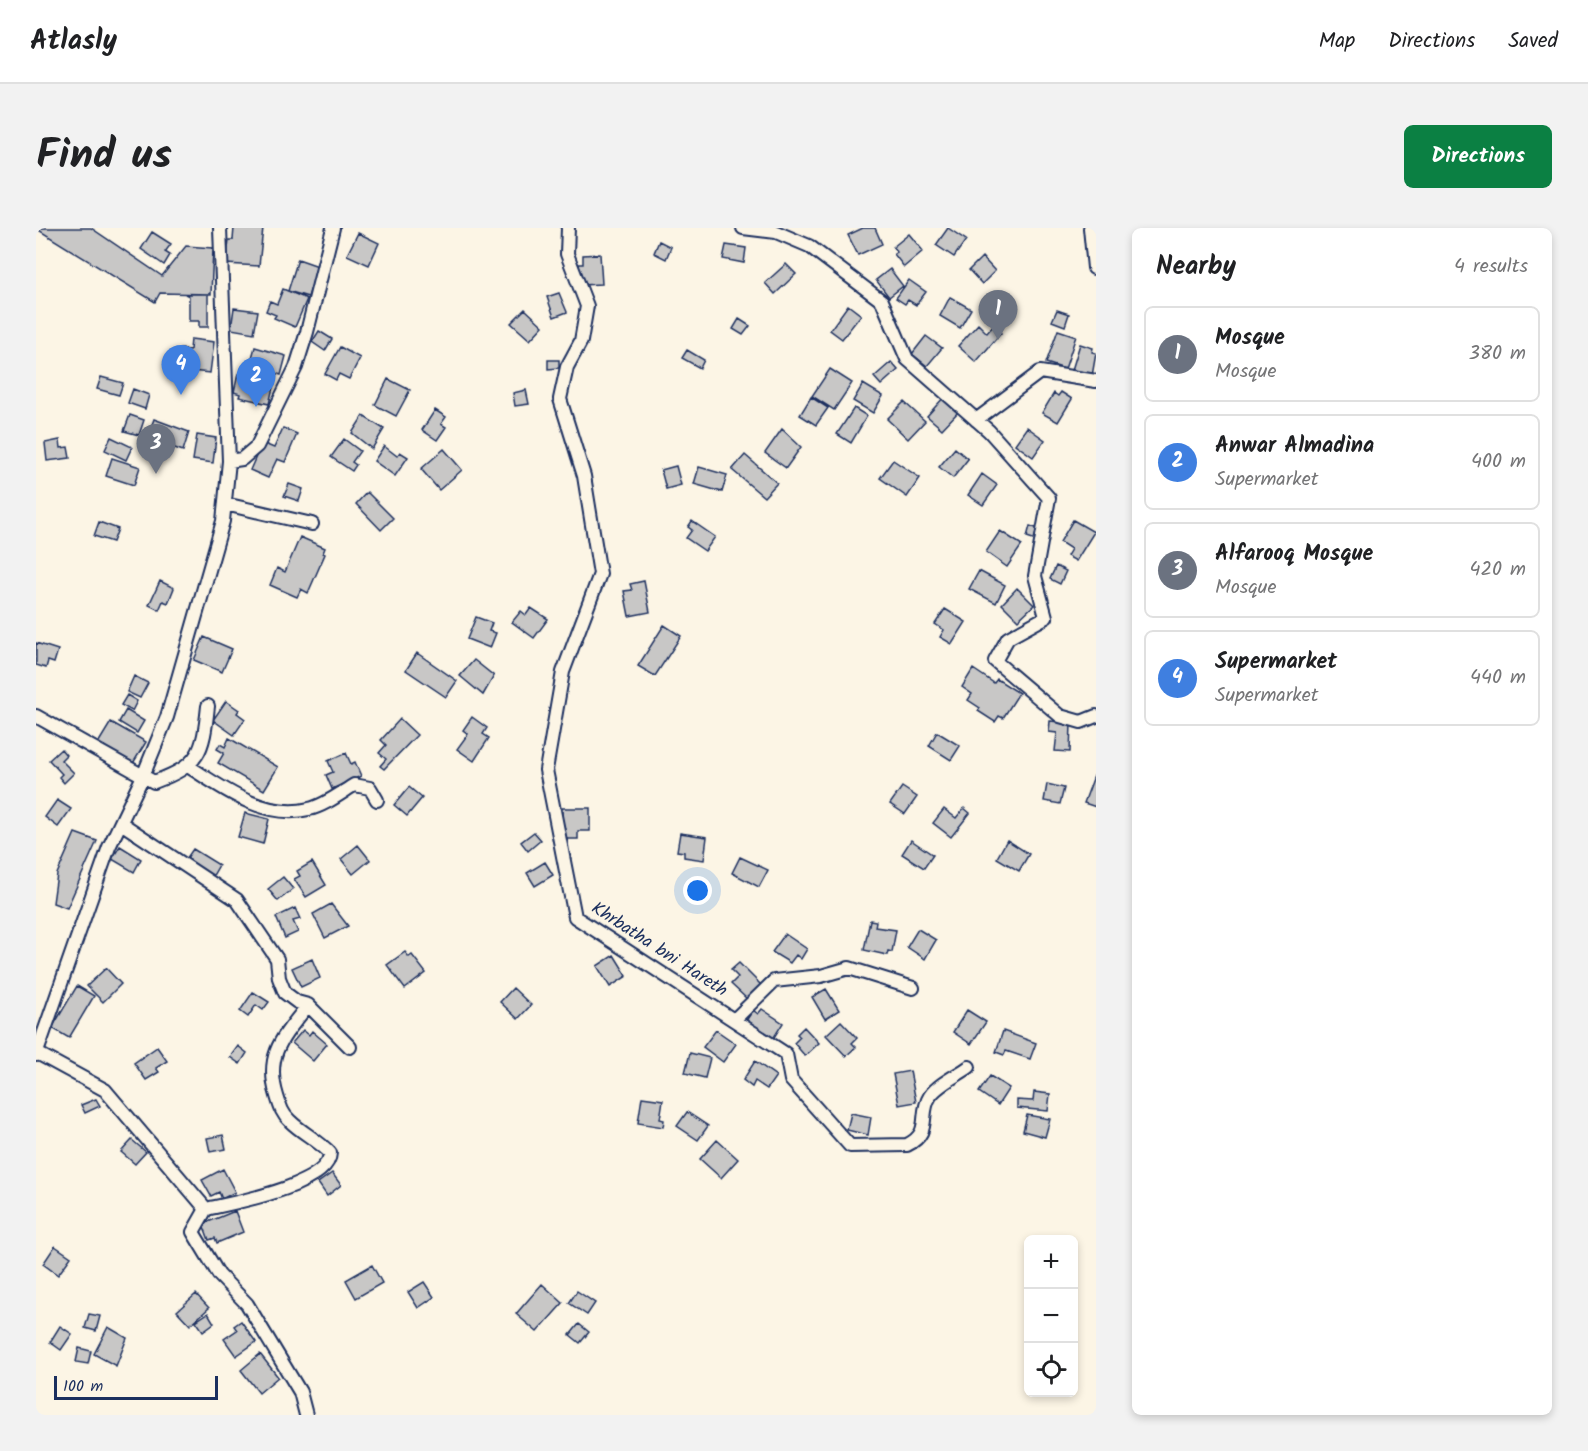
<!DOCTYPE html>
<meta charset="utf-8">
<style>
:root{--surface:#fff;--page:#f2f2f2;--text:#202124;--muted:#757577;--line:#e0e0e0;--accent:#0b8043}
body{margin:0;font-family:Kalam,sans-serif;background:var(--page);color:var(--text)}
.controls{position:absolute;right:18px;bottom:18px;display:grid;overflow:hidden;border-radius:9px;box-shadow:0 3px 9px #0003}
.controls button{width:54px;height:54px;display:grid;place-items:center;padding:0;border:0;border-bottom:2px solid var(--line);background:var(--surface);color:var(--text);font:30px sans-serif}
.scale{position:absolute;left:18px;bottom:15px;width:164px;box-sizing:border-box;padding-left:6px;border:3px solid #1b2f5e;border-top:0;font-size:16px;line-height:21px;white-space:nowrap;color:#1b2f5e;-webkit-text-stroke:4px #fcf5e5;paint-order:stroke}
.you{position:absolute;left:662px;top:663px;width:21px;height:21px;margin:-15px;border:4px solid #fff;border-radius:50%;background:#1a73e8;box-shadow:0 0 0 9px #1a73e833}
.badge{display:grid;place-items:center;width:39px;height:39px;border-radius:50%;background:var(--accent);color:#fff;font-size:20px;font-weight:700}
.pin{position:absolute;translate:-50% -50px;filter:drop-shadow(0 2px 3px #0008)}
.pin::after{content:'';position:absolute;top:32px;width:21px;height:18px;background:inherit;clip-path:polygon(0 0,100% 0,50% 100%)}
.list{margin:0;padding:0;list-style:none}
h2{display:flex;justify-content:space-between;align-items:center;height:78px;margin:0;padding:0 24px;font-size:26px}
h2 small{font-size:20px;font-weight:400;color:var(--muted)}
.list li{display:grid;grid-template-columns:39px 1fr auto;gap:18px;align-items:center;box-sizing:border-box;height:96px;margin:0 12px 12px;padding:0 12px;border:2px solid var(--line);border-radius:9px}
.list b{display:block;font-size:22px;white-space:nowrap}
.list p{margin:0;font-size:20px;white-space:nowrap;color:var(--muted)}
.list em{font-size:20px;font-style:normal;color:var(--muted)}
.icon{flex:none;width:33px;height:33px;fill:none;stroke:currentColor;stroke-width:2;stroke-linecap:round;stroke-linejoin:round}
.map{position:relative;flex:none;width:1060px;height:1187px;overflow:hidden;border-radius:9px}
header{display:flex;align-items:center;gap:36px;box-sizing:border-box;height:84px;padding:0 30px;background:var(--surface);border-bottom:2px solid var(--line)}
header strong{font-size:28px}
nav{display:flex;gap:33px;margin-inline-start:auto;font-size:21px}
.intro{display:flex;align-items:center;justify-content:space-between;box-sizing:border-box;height:144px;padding:0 36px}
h1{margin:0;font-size:42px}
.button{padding:15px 27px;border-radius:9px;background:var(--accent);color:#fff;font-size:21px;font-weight:700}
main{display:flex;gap:36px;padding:0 36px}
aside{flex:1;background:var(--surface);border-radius:9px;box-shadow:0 3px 9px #0003}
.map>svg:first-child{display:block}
</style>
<header>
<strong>Atlasly</strong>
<nav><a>Map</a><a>Directions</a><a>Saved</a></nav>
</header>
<div class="intro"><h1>Find us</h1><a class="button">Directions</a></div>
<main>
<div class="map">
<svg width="1060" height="1187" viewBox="0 0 1060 1187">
<rect width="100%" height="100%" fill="#fcf5e5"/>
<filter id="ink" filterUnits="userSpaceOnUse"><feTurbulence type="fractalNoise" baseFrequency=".0167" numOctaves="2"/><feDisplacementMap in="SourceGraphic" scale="12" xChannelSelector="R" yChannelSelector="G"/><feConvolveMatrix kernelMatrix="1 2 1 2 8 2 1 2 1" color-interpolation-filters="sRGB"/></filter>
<g filter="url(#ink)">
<!-- building -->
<path fill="#c8c7c6" stroke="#1b2f5e" stroke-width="1.5" d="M 5,0 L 55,0 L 126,48 L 150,18 L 177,20 L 175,66 L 124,65 L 119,74 L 4,3 Z
M 198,0 L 227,0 L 223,38 L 190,36 L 193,12 L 197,12 Z
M 827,0 L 839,0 L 846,16 L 822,27 L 812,7 Z
M 912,0 L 930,12 L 918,29 L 900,17 Z
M 116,4 L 135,16 L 129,24 L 134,27 L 128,37 L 105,21 Z
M 322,5 L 343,15 L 333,37 L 311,27 Z
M 873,6 L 887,23 L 868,39 L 858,26 L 861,24 L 857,19 Z
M 623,13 L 635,19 L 630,31 L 618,25 Z
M 690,17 L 710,20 L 708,35 L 687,31 Z
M 564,26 L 566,56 L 544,57 L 543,36 L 547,36 L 547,27 Z
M 946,29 L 959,43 L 946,56 L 933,42 Z
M 262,31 L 282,38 L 272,69 L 252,63 Z
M 750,36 L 760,46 L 739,66 L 729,55 Z
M 854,41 L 867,58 L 853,69 L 840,52 Z
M 873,52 L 890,64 L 880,77 L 872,72 L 869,76 L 860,70 Z
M 247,61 L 271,71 L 259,99 L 238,90 L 240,87 L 230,83 L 234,73 L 241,76 Z
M 523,65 L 531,84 L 518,89 L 511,69 Z
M 149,66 L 172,66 L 172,99 L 163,99 L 163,93 L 153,93 L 153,68 Z
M 914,69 L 935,81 L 924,100 L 904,88 Z
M 812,77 L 825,87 L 806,111 L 794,102 Z
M 198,80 L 222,83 L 218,105 L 195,101 Z
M 489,81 L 507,98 L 494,112 L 475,95 Z
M 1021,82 L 1033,86 L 1029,98 L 1016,93 Z
M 703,91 L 714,98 L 707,107 L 697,101 Z
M 942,96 L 951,105 L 957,98 L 965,105 L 940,134 L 922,118 Z
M 1022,102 L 1040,108 L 1029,141 L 1010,135 Z
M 283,103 L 296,111 L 289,123 L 276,114 Z
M 890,108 L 906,120 L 891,138 L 876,126 Z
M 155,111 L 178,114 L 174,145 L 155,143 L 156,136 L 144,135 L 145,121 L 154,122 Z
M 1044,116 L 1057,120 L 1056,124 L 1060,125 L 1056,148 L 1036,142 Z
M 219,119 L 250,128 L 245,147 L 235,144 L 233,150 L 224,148 L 226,141 L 214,137 Z
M 304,119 L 324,130 L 313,151 L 303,146 L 300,152 L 289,146 Z
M 651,122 L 668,132 L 664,140 L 646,130 Z
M 512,132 L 523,132 L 523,140 L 512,141 Z
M 855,134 L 862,142 L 845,157 L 838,149 Z
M 794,141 L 816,155 L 798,182 L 776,168 Z
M 202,146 L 238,155 L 233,176 L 203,169 L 204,166 L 198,164 Z
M 65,149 L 87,155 L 83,167 L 61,161 Z
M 352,151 L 374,162 L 360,188 L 339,177 Z
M 827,156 L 847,168 L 837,185 L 817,173 Z
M 97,161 L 113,167 L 109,181 L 92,175 Z
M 490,162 L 493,176 L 479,178 L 477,165 Z
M 1025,164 L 1036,171 L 1022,194 L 1006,185 L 1018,165 L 1022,168 Z
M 909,168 L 924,182 L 906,201 L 891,188 Z
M 775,169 L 792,180 L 780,197 L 764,187 Z
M 868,174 L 889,193 L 872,211 L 851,191 Z
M 818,180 L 831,188 L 815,215 L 801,206 Z
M 399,182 L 410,189 L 405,196 L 410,199 L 401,212 L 386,202 Z
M 94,187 L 108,192 L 103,207 L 88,203 Z
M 327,188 L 348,201 L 336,221 L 316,205 Z
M 118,191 L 153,204 L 147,223 L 111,210 Z
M 991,199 L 1009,212 L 997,229 L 979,216 Z
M 247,200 L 261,206 L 249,234 L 241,231 L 232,250 L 214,242 L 226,215 L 238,220 Z
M 746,201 L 765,219 L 750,240 L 729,225 Z
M 161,207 L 180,210 L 177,235 L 157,232 Z
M 75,209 L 96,219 L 90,232 L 69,222 Z
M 308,211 L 324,223 L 316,234 L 320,237 L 316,243 L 295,229 Z
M 24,212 L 25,220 L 32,219 L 34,230 L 11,233 L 9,215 Z
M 348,218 L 361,228 L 364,224 L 372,229 L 359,248 L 338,233 Z
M 919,220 L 932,231 L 917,250 L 903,239 Z
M 408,221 L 426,242 L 403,262 L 385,241 Z
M 709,227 L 741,255 L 728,269 L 696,242 Z
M 76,230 L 104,239 L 98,257 L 70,248 Z
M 857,232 L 884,250 L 871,269 L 844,250 Z
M 640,238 L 645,257 L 630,261 L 625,242 Z
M 663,239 L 691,247 L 686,264 L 658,256 Z
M 946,246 L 961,257 L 947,277 L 932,267 Z
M 253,256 L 267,261 L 263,273 L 248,268 Z
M 331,264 L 357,290 L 345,302 L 320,276 Z
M 1037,292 L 1058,304 L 1040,333 L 1031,328 L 1035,321 L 1024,314 Z
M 656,293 L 679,309 L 669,323 L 650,310 L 656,302 L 652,299 Z
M 63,294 L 82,301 L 77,314 L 58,308 Z
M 994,298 L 1003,301 L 1000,312 L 991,309 Z
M 964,303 L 986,317 L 971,339 L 950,324 Z
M 264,309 L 289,320 L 287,325 L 289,326 L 272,365 L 265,361 L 261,369 L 234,357 L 241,340 L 249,344 Z
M 1020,338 L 1030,343 L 1024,356 L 1014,351 Z
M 943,343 L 969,357 L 960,375 L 933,361 Z
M 124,353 L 138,360 L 132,375 L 127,373 L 123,382 L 113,377 Z
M 608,353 L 614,384 L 593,388 L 588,363 L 596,362 L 594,356 Z
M 981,360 L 998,377 L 982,392 L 966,376 Z
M 495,380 L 512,391 L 498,410 L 476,394 L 485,383 L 490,387 Z
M 909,381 L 930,394 L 916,416 L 904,409 L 908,402 L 899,396 Z
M 440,389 L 456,395 L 453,403 L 460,405 L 454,420 L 431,411 Z
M 628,397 L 645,408 L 619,448 L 602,438 Z
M 168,409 L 196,421 L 186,444 L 158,432 Z
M 0,415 L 22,422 L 18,435 L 12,433 L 10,440 L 0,437 Z
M 381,425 L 421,453 L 410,469 L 370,442 Z
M 438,432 L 458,448 L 447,467 L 424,448 Z
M 937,441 L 958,455 L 961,451 L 983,465 L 967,490 L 963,488 L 959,494 L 942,483 L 944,480 L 932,472 L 936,466 L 926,459 Z
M 98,448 L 112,455 L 104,470 L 91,464 Z
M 91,467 L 101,473 L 96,483 L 85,477 Z
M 190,473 L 203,482 L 201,485 L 209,491 L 198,507 L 177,492 Z
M 90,482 L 108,493 L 101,505 L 83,494 Z
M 436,489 L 451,500 L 447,506 L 453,510 L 438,533 L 421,521 L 432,506 L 427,502 Z
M 364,491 L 381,507 L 348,541 L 344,538 L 350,531 L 343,525 L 350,517 L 345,512 Z
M 1014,493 L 1035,495 L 1034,524 L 1019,523 L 1021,505 L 1013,504 Z
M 75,494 L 110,514 L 96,537 L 61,517 Z
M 901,504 L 924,518 L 915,532 L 893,518 Z
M 193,510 L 242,539 L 228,562 L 182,535 L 188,525 L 181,521 L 184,516 L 189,519 Z
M 25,521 L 30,527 L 25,532 L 38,545 L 28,555 L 23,549 L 26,546 L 13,532 Z
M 310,525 L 315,536 L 319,534 L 325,548 L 296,561 L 290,547 L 297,544 L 292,533 Z
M 1058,548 L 1060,549 L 1060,579 L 1048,575 Z
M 1011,556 L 1028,560 L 1024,576 L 1008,573 Z
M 373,559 L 386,570 L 371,588 L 358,577 Z
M 866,559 L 881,569 L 869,586 L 854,576 Z
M 21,572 L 35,581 L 22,599 L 9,589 Z
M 526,580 L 554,580 L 554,603 L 542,603 L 542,611 L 526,611 Z
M 928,580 L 934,585 L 915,609 L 897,595 L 908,581 L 920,590 Z
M 209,585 L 233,591 L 227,616 L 202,609 Z
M 498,604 L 505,612 L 492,623 L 485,614 Z
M 39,605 L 61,613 L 31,680 L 17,675 L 21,646 Z
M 644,605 L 671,609 L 668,632 L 648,629 L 648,624 L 641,623 Z
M 875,612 L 897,627 L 888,640 L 866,626 Z
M 971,612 L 993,626 L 983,643 L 961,630 Z
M 322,617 L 334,632 L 317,646 L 305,631 Z
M 84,618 L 105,631 L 98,644 L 76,631 Z
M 157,621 L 183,637 L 175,651 L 148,634 Z
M 704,629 L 732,642 L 723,659 L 696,645 Z
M 276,634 L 290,657 L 270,669 L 258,651 L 264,648 L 261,643 Z
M 509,634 L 517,647 L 499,658 L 491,645 Z
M 247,649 L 257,661 L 242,673 L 232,661 Z
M 295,676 L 312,698 L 289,710 L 277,686 Z
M 259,680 L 264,691 L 257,693 L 262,704 L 249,710 L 240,689 Z
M 834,692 L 840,693 L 839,699 L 860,702 L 856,724 L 852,723 L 851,727 L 828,722 Z
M 882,701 L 900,712 L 889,731 L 871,719 Z
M 749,706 L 771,721 L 765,731 L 760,727 L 754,735 L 736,724 Z
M 369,724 L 373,729 L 376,727 L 390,745 L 369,761 L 351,737 Z
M 578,727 L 591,748 L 574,759 L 561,738 Z
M 276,731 L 284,750 L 265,759 L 256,740 Z
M 703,735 L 726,758 L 712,772 L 695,756 L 702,749 L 695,742 Z
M 70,740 L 85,756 L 67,774 L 51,758 Z
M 41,758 L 58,768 L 33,810 L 16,800 Z
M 477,760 L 495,777 L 482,791 L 464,774 Z
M 790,761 L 803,782 L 789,791 L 776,769 Z
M 217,764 L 233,774 L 227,782 L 220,777 L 212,789 L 204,783 Z
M 726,781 L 747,795 L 735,814 L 708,796 L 717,782 L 722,786 Z
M 931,782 L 950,794 L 935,816 L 917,804 Z
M 805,793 L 821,810 L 816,815 L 820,819 L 810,828 L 790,807 Z
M 768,799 L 783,815 L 769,828 L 758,815 L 764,809 L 761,806 Z
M 267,802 L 273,807 L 276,803 L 291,816 L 277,833 L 256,815 Z
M 680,802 L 700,816 L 687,834 L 667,819 Z
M 967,803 L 1000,815 L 994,831 L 970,823 L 968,827 L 960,824 Z
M 202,818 L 211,825 L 204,836 L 194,829 Z
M 121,819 L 131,833 L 120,840 L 123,844 L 110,852 L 98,835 Z
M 654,825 L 674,830 L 669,850 L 649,845 Z
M 719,833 L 740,848 L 731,861 L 719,853 L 716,859 L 707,852 Z
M 874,843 L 880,874 L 863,877 L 857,846 Z
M 954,848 L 973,860 L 962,877 L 943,864 Z
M 998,864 L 1014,866 L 1012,883 L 981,880 L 981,872 L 997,873 Z
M 606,869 L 627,872 L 624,891 L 628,892 L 627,899 L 602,895 Z
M 60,871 L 64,878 L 49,885 L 45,877 Z
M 651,884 L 672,898 L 662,912 L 641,898 Z
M 815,885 L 835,889 L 832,907 L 811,902 Z
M 991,887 L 1014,891 L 1009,909 L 987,903 Z
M 187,907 L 190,921 L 174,924 L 171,910 Z
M 96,912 L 110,924 L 99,936 L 85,924 Z
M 681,912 L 702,931 L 685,950 L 664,931 Z
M 187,941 L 199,964 L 186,971 L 183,964 L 175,968 L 166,952 Z
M 296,945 L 305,957 L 291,968 L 282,955 Z
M 199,983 L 207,1004 L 181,1015 L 179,1010 L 173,1012 L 167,996 Z
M 19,1018 L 35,1029 L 22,1047 L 7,1036 Z
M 336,1037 L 346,1055 L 320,1070 L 310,1052 Z
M 388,1054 L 398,1069 L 382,1080 L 372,1064 Z
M 506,1056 L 527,1075 L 501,1104 L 480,1086 Z
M 541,1063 L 559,1075 L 551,1087 L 533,1075 Z
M 160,1066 L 173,1080 L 154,1097 L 141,1083 Z
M 172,1085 L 178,1095 L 167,1103 L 160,1093 Z
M 53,1086 L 64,1088 L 60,1103 L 49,1100 Z
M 205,1093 L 220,1114 L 200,1128 L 188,1111 L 201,1102 L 198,1098 Z
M 543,1096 L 553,1104 L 544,1115 L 534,1107 Z
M 24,1098 L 36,1106 L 25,1122 L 14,1114 Z
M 72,1099 L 91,1110 L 80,1138 L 58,1126 Z
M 43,1120 L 55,1123 L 52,1136 L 40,1134 Z
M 224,1126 L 242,1149 L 223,1165 L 205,1142 Z"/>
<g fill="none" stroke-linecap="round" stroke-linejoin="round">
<defs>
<path id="minor" d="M 532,0 L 531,26 L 551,78 L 545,113 L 531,139 L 524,171 L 548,248 L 564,346 L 527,444 L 510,542 L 539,689 L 750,826 L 755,852 L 814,918 L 871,917 C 897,904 882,887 894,868 C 902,856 922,847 933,839
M 707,0 L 740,4 L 773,18 L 846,73 L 871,131 L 953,203 L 1013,270 L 999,348 L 1010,389 L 972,410 L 959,433 L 1024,488 L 1045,494 L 1060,488
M 1054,0 L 1058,40 L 1060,40
M 940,192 L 1004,144 L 1060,153
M 193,233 L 206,231 L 221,218 L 260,139 L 271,104 L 297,0
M 189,276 L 276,296
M 0,488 L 118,554 C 164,537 167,525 172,478
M 152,538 C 186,560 229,592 273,581 C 288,578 305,565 318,557 L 334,560 L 341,572
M 85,595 L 201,672 L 241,731 L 243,750 L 249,765 L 261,774 L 272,777 L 314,819
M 698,792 L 738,753 L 785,748 L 813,740 L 877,760
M 1,825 L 69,862 L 170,981 L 157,1004 L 183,1047 L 211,1076 L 264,1164 L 270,1187
M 0,827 L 73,619 L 107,548 L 131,489 L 187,293 L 193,233 L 184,0
M 170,981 C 197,975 293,958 294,925 C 282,912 266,905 254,893 C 246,886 244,878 241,868 C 228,826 248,808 272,777"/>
</defs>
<!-- minor casing -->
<use href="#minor" stroke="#1b2f5e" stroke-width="16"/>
<!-- minor -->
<use href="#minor" stroke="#fcf5e5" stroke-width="12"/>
</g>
</g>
<g text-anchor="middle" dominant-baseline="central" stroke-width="5" stroke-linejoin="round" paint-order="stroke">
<!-- street labels -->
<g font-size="18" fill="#1b2f5e" stroke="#fcf5e5">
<text transform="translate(623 722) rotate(33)">Khrbatha bni Hareth</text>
</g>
</g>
</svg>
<div class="controls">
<button>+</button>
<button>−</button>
<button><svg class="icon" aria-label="locate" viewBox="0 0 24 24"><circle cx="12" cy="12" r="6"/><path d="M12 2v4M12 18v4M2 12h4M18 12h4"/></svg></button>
</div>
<div class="scale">100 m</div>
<div class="you"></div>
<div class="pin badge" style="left:962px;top:112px;background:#6b7280">1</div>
<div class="pin badge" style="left:220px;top:179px;background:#3f7fe0">2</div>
<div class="pin badge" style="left:120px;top:246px;background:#6b7280">3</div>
<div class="pin badge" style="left:145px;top:167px;background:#3f7fe0">4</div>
</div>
<aside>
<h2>Nearby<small>4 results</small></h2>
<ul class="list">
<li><span class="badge" style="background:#6b7280">1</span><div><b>Mosque</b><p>Mosque</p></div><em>380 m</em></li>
<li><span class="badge" style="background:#3f7fe0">2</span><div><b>Anwar Almadina</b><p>Supermarket</p></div><em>400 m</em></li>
<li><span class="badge" style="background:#6b7280">3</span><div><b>Alfarooq Mosque</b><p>Mosque</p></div><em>420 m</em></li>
<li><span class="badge" style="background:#3f7fe0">4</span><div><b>Supermarket</b><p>Supermarket</p></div><em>440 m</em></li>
</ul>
</aside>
</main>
